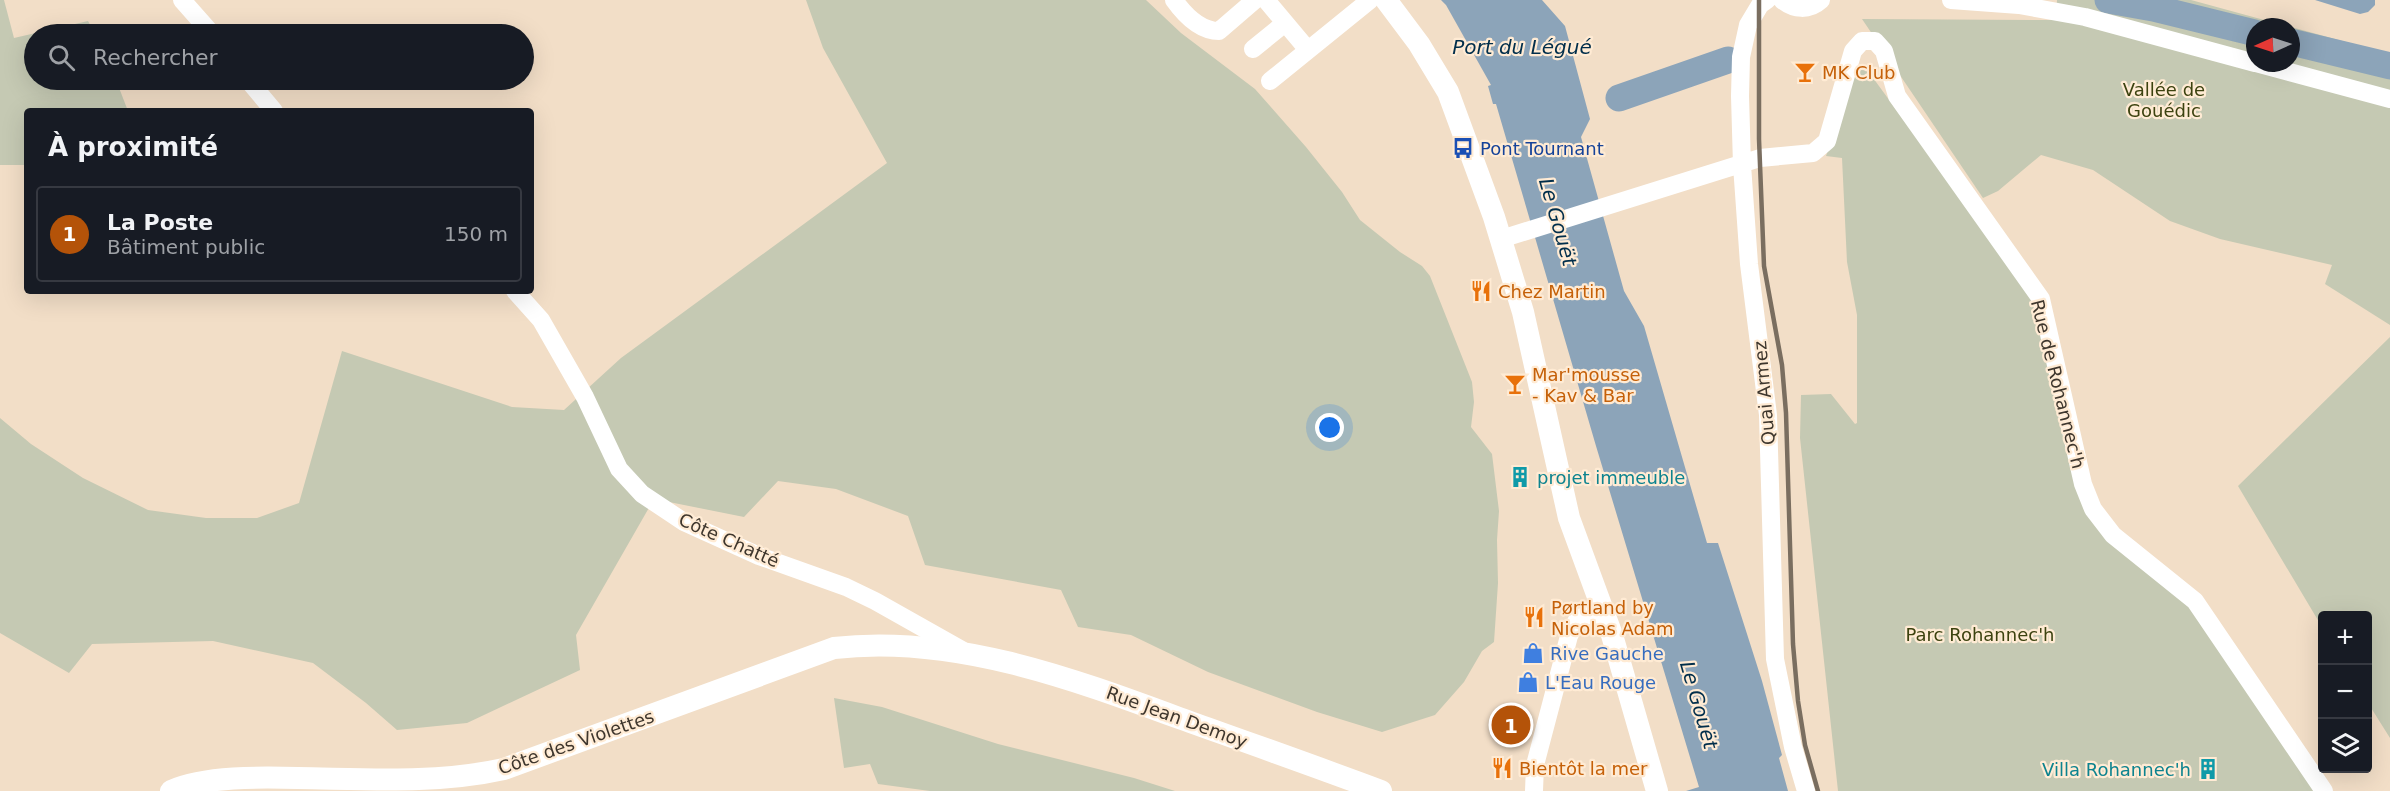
<!DOCTYPE html>
<html lang="fr">
<meta charset="utf-8">
<style>
:root{--surface:#171b24;--page:#242831;--text:#f1f3f6;--muted:#9ea1a6;--line:#363941;--accent:#b45309}
body{margin:0;font-family:"DejaVu Sans",sans-serif;background:var(--page);color:var(--text)}
.controls{position:absolute;right:18px;bottom:18px;display:grid;overflow:hidden;border-radius:6px;box-shadow:0 6px 24px #0002}
.controls button{width:54px;height:54px;display:grid;place-items:center;padding:0;border:0;border-bottom:2px solid var(--line);background:var(--surface);color:var(--text);font:30px sans-serif}
.compass{position:absolute;left:2246px;top:18px;width:54px;height:54px;border-radius:50%;background:var(--surface);box-shadow:0 6px 24px #0002;rotate:267deg}
.you{position:absolute;left:1330px;top:428px;width:21px;height:21px;margin:-15px;border:4px solid #fff;border-radius:50%;background:#1a73e8;box-shadow:0 0 0 9px #1a73e833}
.badge{display:grid;place-items:center;width:39px;height:39px;border-radius:50%;background:var(--accent);color:#fff;font-size:20px;font-weight:700}
.pin{position:absolute;translate:-50% -50%;border:3px solid #fff;box-shadow:0 2px 6px #0006}
.list{margin:0;padding:0;list-style:none}
h2{display:flex;justify-content:space-between;align-items:center;height:78px;margin:0;padding:0 24px;font-size:26px}
h2 small{font-size:20px;font-weight:400;color:var(--muted)}
.list li{display:grid;grid-template-columns:39px 1fr auto;gap:18px;align-items:center;box-sizing:border-box;height:96px;margin:0 12px 12px;padding:0 12px;border:2px solid var(--line);border-radius:6px}
.list b{display:block;font-size:22px;white-space:nowrap}
.list p{margin:0;font-size:20px;white-space:nowrap;color:var(--muted)}
.list em{font-size:20px;font-style:normal;color:var(--muted)}
.icon{flex:none;width:33px;height:33px;fill:none;stroke:currentColor;stroke-width:2;stroke-linecap:round;stroke-linejoin:round}
.map{position:relative;flex:none;width:2390px;height:791px;overflow:hidden}
.search{position:absolute;background:var(--surface);box-shadow:0 6px 24px #0002;left:24px;top:24px;width:510px;height:66px;display:flex;align-items:center;gap:15px;box-sizing:border-box;padding:0 21px;border-radius:33px;color:var(--muted);font-size:22px}
.panel{position:absolute;background:var(--surface);box-shadow:0 6px 24px #0002;left:24px;top:108px;width:510px;height:186px;border-radius:6px}
.map>svg:first-child{display:block}
</style>
<div class="map">
<svg width="2390" height="791" viewBox="0 0 2390 791">
<rect width="100%" height="100%" fill="#f2dec7"/>
<!-- green -->
<path fill="#c5c9b3" d="M 0,0 L 4,0 L 14,38 L 88,21 L 95,34 L 34,34 L 34,80 L 116,80 L 128,111 L 27,111 L 27,165 L 0,165 Z
M 806,0 L 1146,0 L 1181,33 L 1255,89 L 1306,147 L 1342,192 L 1360,220 L 1400,252 L 1422,266 L 1430,276 L 1472,382 L 1474,402 L 1471,427 L 1492,454 L 1499,511 L 1497,540 L 1498,583 L 1494,642 L 1482,651 L 1464,682 L 1435,715 L 1382,732 L 1317,712 L 1208,672 L 1131,635 L 1078,627 L 1061,590 L 925,565 L 908,516 L 836,489 L 778,481 L 744,517 L 654,499 L 576,635 L 580,670 L 467,723 L 397,730 L 366,703 L 313,663 L 213,641 L 92,644 L 69,673 L 0,633 L 0,418 L 31,444 L 83,478 L 148,510 L 206,518 L 257,518 L 299,503 L 342,351 L 512,407 L 564,410 L 621,358 L 887,163 L 823,48 Z
M 2057,0 L 2191,0 L 2290,27 L 2255,27 L 2255,63 L 2291,63 L 2291,27 L 2390,54 L 2390,325 L 2325,284 L 2332,265 L 2220,239 L 2170,221 L 2093,170 L 2041,155 L 1998,191 L 1983,198 L 1862,19 L 2056,20 Z
M 1856,69 L 1868,71 L 2035,300 L 2082,499 L 2194,609 L 2316,791 L 1838,791 L 1800,438 L 1801,395 L 1831,394 L 1855,424 L 1857,423 L 1857,315 L 1847,262 L 1842,158 L 1826,156 Z
M 2390,337 L 2390,738 L 2368,703 L 2368,616 L 2322,616 L 2322,627 L 2238,486 Z
M 834,698 L 882,707 L 998,744 L 1134,778 L 1175,791 L 930,791 L 878,784 L 870,764 L 844,768 Z"/>
<!-- water -->
<path fill="#8ca4b9" d="M 1441,0 L 1542,0 L 1565,26 L 1590,119 L 1581,137 L 1624,291 L 1644,326 L 1707,543 L 1718,543 L 1762,681 L 1782,755 L 1779,758 L 1788,791 L 1686,791 L 1699,787 L 1596,446 L 1496,104 L 1493,104 L 1488,86 L 1491,85 L 1446,5 Z
M 2315,0 L 2375,0 L 2375,5 L 2368,12 L 2360,14 Z"/>
<g fill="none" stroke-linecap="round" stroke-linejoin="round">
<!-- river -->
<path stroke="#8ca4b9" stroke-width="27" d="M 2108,0 L 2153,8 L 2255,33
M 2291,42 L 2390,66
M 1619,98 L 1728,60"/>
<!-- minor -->
<path stroke="#fff" stroke-width="18" d="M 182,0 L 212,34
M 1174,0 C 1184,14 1200,31 1219,31 L 1255,0
M 1266,0 L 1308,50
M 1767,0 L 1760,5 L 1748,25 L 1741,57 L 1740,96 L 1742,165 L 1749,264 L 1768,415 L 1775,659 L 1793,747 L 1806,791
M 1782,0 C 1794,10 1809,11 1821,0
M 1951,0 L 2019,5 L 2085,17 L 2255,63
M 1253,49 L 1285,23
M 2256,63 L 2390,99
M 248,80 L 274,111
M 1270,81 L 1370,0
M 1501,239 L 1760,158 L 1813,153 L 1827,141 L 1853,51 L 1862,41 L 1875,41 L 1884,51 L 1897,96 L 2041,299 L 2083,484 L 2093,509 L 2113,535 L 2195,601 L 2324,791
M 515,291 L 541,320 L 585,397 L 619,469 L 642,494 L 684,522 L 759,556 L 846,587 L 875,601 L 962,650
M 1534,791 L 1535,765 L 1569,636 L 1578,618 L 1603,612"/>
<!-- tertiary -->
<path stroke="#fff" stroke-width="22" d="M 1386,0 L 1419,44 L 1448,92 L 1494,217 L 1523,312 L 1569,518 L 1612,635 L 1657,791
M 171,791 C 205,776 261,777 298,778 C 367,779 436,784 504,769 L 834,648 C 951,634 1071,678 1179,718 C 1246,742 1314,766 1381,791"/>
<!-- rail -->
<path stroke="#7a6e60" stroke-width="4.5" d="M 1759,0 L 1759,139 L 1764,266 L 1782,365 L 1786,413 L 1793,644 L 1798,701 L 1805,745 L 1818,791"/>
</g>
<!-- icons -->
<defs>
<symbol id="bar-bare" viewBox="-9 -9 18 18"><path d="M-6-5H6L.8 .8V4.5H3.5V6h-7V4.5H-.8V.8Z" fill="#e8710a" stroke="#ffebd4" stroke-width="2.5" paint-order="stroke"/></symbol>
<symbol id="bus-bare" viewBox="-9 -9 18 18"><path d="M-5-6H5V4H4V6H2V4H-2V6H-4V4H-5ZM-3.5-4V0h7V-4ZM-3.5 1.2v1.5H-2V1.2ZM2 1.2v1.5H3.5V1.2Z" fill="#1a4fb4" stroke="#ffebd4" stroke-width="2.5" paint-order="stroke"/></symbol>
<symbol id="restaurant-bare" viewBox="-9 -9 18 18"><path d="M-5-6h1v4h1v-4h1v4h1v-4h1v5L-1.5 .5V6h-2V.5L-5-1ZM5-6V6H3V1.5H1.5Q1.5-4 5-6Z" fill="#e8710a" stroke="#ffebd4" stroke-width="2.5" paint-order="stroke"/></symbol>
<symbol id="building-bare" viewBox="-9 -9 18 18"><path d="M-4-6H4V6H1V3H-1V6H-4ZM-2.5-4.3h1.7v1.8h-1.7ZM.8-4.3h1.7v1.8H.8ZM-2.5-1h1.7V.8h-1.7ZM.8-1h1.7V.8H.8Z" fill="#0f9aa8" stroke="#ffebd4" stroke-width="2.5" paint-order="stroke"/></symbol>
<symbol id="shop-bare" viewBox="-9 -9 18 18"><path d="M-5-2.5h2.3a2.7 3.5 0 0 1 5.4 0H5L5.5 6h-11ZM-1.5-2.5h3a1.5 2.3 0 0 0-3 0Z" fill="#3f7fe0" stroke="#ffebd4" stroke-width="2.5" paint-order="stroke"/></symbol>
</defs>
<g fill-rule="evenodd">
<use href="#bar-bare" x="1790" y="57" width="30" height="30"/>
<use href="#bus-bare" x="1448" y="133" width="30" height="30"/>
<use href="#restaurant-bare" x="1466" y="276" width="30" height="30"/>
<use href="#bar-bare" x="1500" y="369" width="30" height="30"/>
<use href="#building-bare" x="1505" y="462" width="30" height="30"/>
<use href="#restaurant-bare" x="1519" y="602" width="30" height="30"/>
<use href="#shop-bare" x="1518" y="638" width="30" height="30"/>
<use href="#shop-bare" x="1513" y="667" width="30" height="30"/>
<use href="#restaurant-bare" x="1487" y="753" width="30" height="30"/>
<use href="#building-bare" x="2193" y="754" width="30" height="30"/>
</g>
<g text-anchor="middle" dominant-baseline="central" stroke-width="4.5" stroke-linejoin="round" paint-order="stroke">
<!-- food labels -->
<g font-size="18" fill="#c56008" stroke="#ffebd4" text-anchor="start">
<text x="1822" y="72">MK Club</text>
<text x="1498" y="291">Chez Martin</text>
<text x="1532" y="374">Mar'mousse<tspan x="1532" dy="21">- Kav &amp; Bar</tspan></text>
<text x="1551" y="607">Pørtland by<tspan x="1551" dy="21">Nicolas Adam</tspan></text>
<text x="1519" y="768">Bientôt la mer</text>
</g>
<!-- park labels -->
<g font-size="18" fill="#3c420f" stroke="#ffebd4">
<text x="2164" y="89">Vallée de<tspan x="2164" dy="21">Gouédic</tspan></text>
<text x="1980" y="634">Parc Rohannec'h</text>
</g>
<!-- transit labels -->
<g font-size="18" fill="#164399" stroke="#ffebd4" text-anchor="start">
<text x="1480" y="148">Pont Tournant</text>
</g>
<!-- street labels -->
<g font-size="18" fill="#3e362d" stroke="#ffebd4">
<text transform="translate(2058 384) rotate(76)">Rue de Rohannec'h</text>
<text transform="translate(1764 393) rotate(-95)">Quai Armez</text>
<text transform="translate(729 540) rotate(24)">Côte Chatté</text>
<text transform="translate(1177 717) rotate(20)">Rue Jean Demoy</text>
<text transform="translate(576 742) rotate(-19)">Côte des Violettes</text>
</g>
<!-- culture labels -->
<g font-size="18" fill="#0d838f" stroke="#ffebd4" text-anchor="start">
<text x="1537" y="477">projet immeuble</text>
<text x="2191" y="769" text-anchor="end">Villa Rohannec'h</text>
</g>
<!-- shop labels -->
<g font-size="18" fill="#366cbe" stroke="#ffebd4" text-anchor="start">
<text x="1550" y="653">Rive Gauche</text>
<text x="1545" y="682">L'Eau Rouge</text>
</g>
<!-- water labels -->
<g font-size="20" font-style="italic" fill="#012e4b" stroke="#ffebd4">
<text x="1522" y="47">Port du Légué</text>
<text transform="translate(1558 222) rotate(74)">Le Gouët</text>
<text transform="translate(1699 705) rotate(74)">Le Gouët</text>
</g>
</g>
</svg>
<div class="controls">
<button>+</button>
<button>−</button>
<button><svg class="icon" aria-label="layers" viewBox="0 0 24 24"><path d="M12 4l9 5-9 5-9-5zM3 14l9 5 9-5"/></svg></button>
</div>
<svg class="compass" viewBox="-18 -18 36 36"><path d="M0-13l5 13h-10z" fill="#e53935"/><path d="M0 13l5-13h-10z" fill="#9ea1a6"/></svg>
<div class="you"></div>
<div class="pin badge" style="left:1511px;top:725px">1</div>
<div class="search"><svg class="icon" aria-label="search" viewBox="0 0 24 24"><circle cx="10" cy="10" r="6"/><path d="M15 15l6 6"/></svg>Rechercher</div>
<section class="panel">
<h2>À proximité<small></small></h2>
<ul class="list">
<li><span class="badge">1</span><div><b>La Poste</b><p>Bâtiment public</p></div><em>150 m</em></li>
</ul>
</section>
</div>
